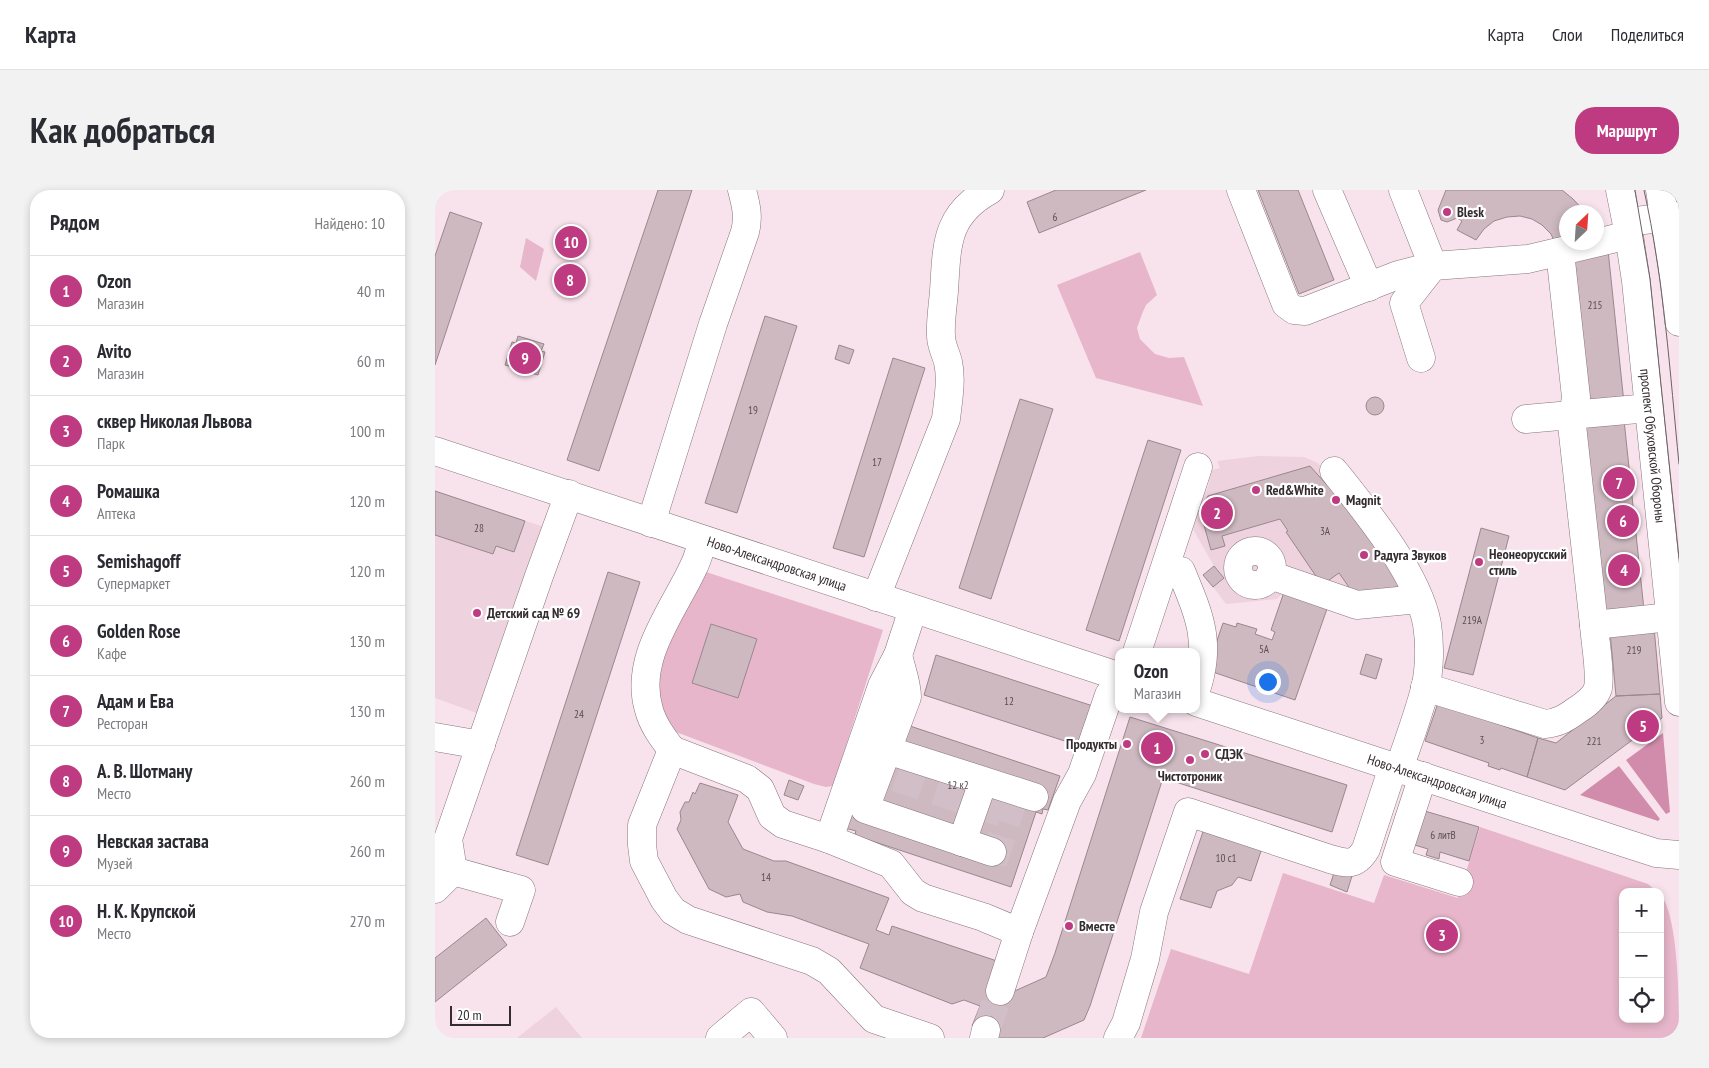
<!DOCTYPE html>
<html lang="ru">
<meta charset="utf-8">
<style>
:root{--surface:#fff;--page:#f2f2f3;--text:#2b2b33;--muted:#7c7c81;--line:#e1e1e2;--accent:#bf3b81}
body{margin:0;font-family:"PT Sans Narrow",sans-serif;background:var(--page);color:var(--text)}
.controls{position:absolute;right:15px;bottom:15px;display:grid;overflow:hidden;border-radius:10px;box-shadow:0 2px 8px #0003}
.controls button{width:45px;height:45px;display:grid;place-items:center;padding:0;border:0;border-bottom:1px solid var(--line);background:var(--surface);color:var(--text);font:25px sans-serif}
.compass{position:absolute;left:1124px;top:15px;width:45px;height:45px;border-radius:50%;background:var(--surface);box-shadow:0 2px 8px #0003;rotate:25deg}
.scale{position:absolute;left:15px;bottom:12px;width:61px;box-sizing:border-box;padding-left:5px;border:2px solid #342c2f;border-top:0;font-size:14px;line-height:18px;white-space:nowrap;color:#342c2f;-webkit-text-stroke:4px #fff;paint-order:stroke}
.you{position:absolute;left:832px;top:491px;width:18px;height:18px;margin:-12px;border:4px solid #fff;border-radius:50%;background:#1a73e8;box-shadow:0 0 0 8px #1a73e833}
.badge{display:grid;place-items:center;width:32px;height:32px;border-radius:50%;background:var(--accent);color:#fff;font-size:16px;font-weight:700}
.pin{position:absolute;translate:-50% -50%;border:2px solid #fff;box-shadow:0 1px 5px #0006}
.popup{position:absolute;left:680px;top:458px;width:85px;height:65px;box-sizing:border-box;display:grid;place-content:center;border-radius:10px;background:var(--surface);filter:drop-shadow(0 1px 4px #0005);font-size:16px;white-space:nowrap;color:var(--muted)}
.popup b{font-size:19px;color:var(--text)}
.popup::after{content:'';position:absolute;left:50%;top:100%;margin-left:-10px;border:10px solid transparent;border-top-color:var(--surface)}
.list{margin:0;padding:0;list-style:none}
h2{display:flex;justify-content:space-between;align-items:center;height:65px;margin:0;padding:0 20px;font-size:21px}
h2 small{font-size:16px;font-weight:400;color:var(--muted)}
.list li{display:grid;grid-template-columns:32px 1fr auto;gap:15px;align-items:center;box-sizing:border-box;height:70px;padding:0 20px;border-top:1px solid var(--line)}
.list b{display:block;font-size:19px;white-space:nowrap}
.list p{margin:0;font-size:16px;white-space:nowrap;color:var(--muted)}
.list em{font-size:16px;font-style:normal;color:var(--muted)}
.icon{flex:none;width:28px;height:28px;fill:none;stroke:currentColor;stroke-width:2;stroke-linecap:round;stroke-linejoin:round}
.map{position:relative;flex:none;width:1244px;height:848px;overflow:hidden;border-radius:20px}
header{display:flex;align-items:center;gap:30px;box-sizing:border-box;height:70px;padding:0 25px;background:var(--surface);border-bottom:1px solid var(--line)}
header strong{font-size:24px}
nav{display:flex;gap:28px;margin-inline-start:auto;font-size:18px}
.intro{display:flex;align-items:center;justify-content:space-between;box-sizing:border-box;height:120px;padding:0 30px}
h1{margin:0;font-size:35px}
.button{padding:12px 22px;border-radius:20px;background:var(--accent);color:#fff;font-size:18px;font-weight:700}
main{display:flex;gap:30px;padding:0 30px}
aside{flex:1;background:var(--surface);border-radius:20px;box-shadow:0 2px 8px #0003}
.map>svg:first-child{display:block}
</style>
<header>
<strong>Карта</strong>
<nav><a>Карта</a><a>Слои</a><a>Поделиться</a></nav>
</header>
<div class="intro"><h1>Как добраться</h1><a class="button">Маршрут</a></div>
<main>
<aside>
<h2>Рядом<small>Найдено: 10</small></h2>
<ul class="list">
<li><span class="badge">1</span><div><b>Ozon</b><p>Магазин</p></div><em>40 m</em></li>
<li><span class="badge">2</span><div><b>Avito</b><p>Магазин</p></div><em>60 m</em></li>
<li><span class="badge">3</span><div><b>сквер Николая Львова</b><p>Парк</p></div><em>100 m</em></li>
<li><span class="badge">4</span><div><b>Ромашка</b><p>Аптека</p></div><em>120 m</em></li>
<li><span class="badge">5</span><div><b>Semishagoff</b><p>Супермаркет</p></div><em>120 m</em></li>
<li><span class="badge">6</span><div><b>Golden Rose</b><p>Кафе</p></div><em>130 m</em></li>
<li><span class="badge">7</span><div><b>Адам и Ева</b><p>Ресторан</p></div><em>130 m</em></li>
<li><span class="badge">8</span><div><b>А. В. Шотману</b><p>Место</p></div><em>260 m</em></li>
<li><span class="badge">9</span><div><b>Невская застава</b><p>Музей</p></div><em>260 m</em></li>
<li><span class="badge">10</span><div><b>Н. К. Крупской</b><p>Место</p></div><em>270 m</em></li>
</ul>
</aside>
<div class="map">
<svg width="1244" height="848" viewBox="0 0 1244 848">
<rect width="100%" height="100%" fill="#f8e3ec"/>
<!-- built -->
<path fill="#eed2dd" d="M 823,266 L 869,267 L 883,273 L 972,399 L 970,408 L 860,391 L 842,409 L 791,414 L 778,397 L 789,387 L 779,376 L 759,341 L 757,325 L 760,310 L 772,300 L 777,280 L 785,278 L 782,271 Z
M 0,301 L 112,338 L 50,526 L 0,508 Z
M 121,817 L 147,848 L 82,848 Z"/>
<!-- green -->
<path fill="#e7b6ca" d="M 91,48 L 109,59 L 101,91 L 85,77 Z
M 705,62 L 722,105 L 711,115 L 707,124 L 702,138 L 705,149 L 720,164 L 734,168 L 749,167 L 768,216 L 661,188 L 622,95 Z
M 268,381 L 448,440 L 398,596 L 391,597 L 379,594 L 233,539 L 223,523 L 226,456 Z
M 1045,637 L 1213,694 L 1222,702 L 1188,702 L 1188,829 L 1225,829 L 1225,704 C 1244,725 1244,815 1244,848 L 706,848 L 736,759 L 814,784 L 848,683 L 939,713 L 949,685 L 1023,708 Z"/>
<!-- forest -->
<path fill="#d28cab" d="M 1228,543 L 1235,622 L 1231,624 L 1191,570 Z
M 1184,576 L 1225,629 L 1223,631 L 1145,605 Z"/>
<!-- building -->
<path fill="#ceb9c1" stroke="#9a878e" d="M 223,0 L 257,0 L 164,281 L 132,270 Z
M 621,0 L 711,0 L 604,43 L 592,12 Z
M 823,0 L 863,0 L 899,90 L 864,104 Z
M 1011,0 L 1127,0 L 1138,9 L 1150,22 L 1132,22 L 1132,51 L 1121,55 L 1116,44 L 1107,35 L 1097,29 L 1085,26 L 1072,27 L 1059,31 L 1049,39 L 1041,50 L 1022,40 L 1027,31 L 1022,28 L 1012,32 L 1006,30 L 1003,20 Z
M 15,22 L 47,33 L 0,175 L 0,66 Z
M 1173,60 L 1189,213 L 1152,217 L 1136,64 Z
M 330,126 L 362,136 L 302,323 L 270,313 Z
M 83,146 L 109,154 L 106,161 L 110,162 L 103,185 L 70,175 L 77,152 L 81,153 Z
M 404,155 L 419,160 L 414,174 L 400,169 Z
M 458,168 L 490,178 L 429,367 L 398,358 Z
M931 216a9 9 0 1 1 18 0a9 9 0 1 1-18 0Z
M 585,209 L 618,219 L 556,409 L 524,398 Z
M 1189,230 L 1209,420 L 1165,424 L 1146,234 Z
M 713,250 L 746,260 L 684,451 L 651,440 Z
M 875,276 L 891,294 L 902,303 L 970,400 L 921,407 L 904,383 L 887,395 L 851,342 L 853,341 L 845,329 L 787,346 L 790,356 L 776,360 L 765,321 L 773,306 Z
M 0,301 L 90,331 L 79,362 L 61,356 L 58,364 L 0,345 Z
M 1046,338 L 1074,346 L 1038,485 L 1009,478 Z
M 779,376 L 789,388 L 778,397 L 768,385 Z
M 173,382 L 205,392 L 113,675 L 81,665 Z
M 849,402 L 893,416 L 860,510 L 772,480 L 788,433 L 801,437 L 802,433 L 822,439 L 820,444 L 837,450 L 840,442 L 836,440 Z
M 276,434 L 322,449 L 303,508 L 257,493 Z
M 1219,437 L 1225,504 L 1181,506 L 1175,442 Z
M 931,464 L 947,469 L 941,489 L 925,484 Z
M 501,465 L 661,517 L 648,557 L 489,505 Z
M 1225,504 L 1227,528 L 1130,600 L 1092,587 L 1103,548 L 1121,553 L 1181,506 Z
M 1003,513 L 1103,548 L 1092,587 L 1066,578 L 1065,580 L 1053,576 L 1054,573 L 990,551 Z
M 476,514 L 469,534 L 625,586 L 613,620 L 608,619 L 607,624 L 601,622 L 576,697 L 425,647 L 420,644 L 421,641 L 410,638 Z
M 695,527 L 912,595 L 897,642 L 728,588 L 655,816 L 649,830 L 608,848 L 564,848 L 560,844 L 537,836 L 545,816 L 529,810 L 517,814 L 425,778 L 434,754 L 357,726 L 332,722 L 308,712 L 305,704 L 291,707 L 274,699 L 242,639 L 246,630 L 245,622 L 250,612 L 254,612 L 258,602 L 260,604 L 265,593 L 303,605 L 293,632 L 308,659 L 339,671 L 351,671 L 454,708 L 441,740 L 454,745 L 457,736 L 565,772 L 573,804 L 611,787 L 620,763 Z
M 354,590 L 369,596 L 363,610 L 349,605 Z
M 983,619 L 1044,637 L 1034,671 L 1005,662 L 1004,669 L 991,665 L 993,659 L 973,653 Z
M 770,636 L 828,655 L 816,691 L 803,687 L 797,695 L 782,701 L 776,718 L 745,709 Z
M 900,680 L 917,686 L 912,702 L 895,695 Z
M 51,728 L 72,755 L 0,812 L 0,768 Z"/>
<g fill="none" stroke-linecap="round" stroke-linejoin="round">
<!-- minor-tunnel -->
<path stroke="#d1bec6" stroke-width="28" stroke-dasharray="28 14" stroke-linecap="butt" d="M 440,565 L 435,579 L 573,625
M 558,673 L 579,608
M 551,840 L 565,801"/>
<defs>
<g id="minor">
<path d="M 806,0 L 851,114 L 859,120 L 870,121 L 963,85 L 998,76"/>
<path d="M 892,0 L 934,97"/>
<path d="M 968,0 L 998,76 L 1093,69 L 1194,45"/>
<path d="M 1192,32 L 1244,26"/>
<path d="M 1125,62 L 1141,207 L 1137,235 L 1159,435 L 1235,427"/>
<path d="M 986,168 L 969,113 L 998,76"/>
<path d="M 1091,229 L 1214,218"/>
<path id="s1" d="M 0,261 L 683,486"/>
<path d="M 899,281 C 931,321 983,384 992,434 C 995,453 995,479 990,499 C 983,526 973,552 964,579"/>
<path d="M 216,333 L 278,134 L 310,42 C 314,27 311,15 307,0"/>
<path d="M 268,350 C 265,359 263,368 259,376 C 239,420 198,468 214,520 C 218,535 228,548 237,560 L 207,635 L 207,655 L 209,671 L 229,709 L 238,721 L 253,730 L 377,771 L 394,781 L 439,829 L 495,848"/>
<circle cx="820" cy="378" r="17"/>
<path d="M 746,381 C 764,425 777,452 761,500"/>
<path d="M 835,385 L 922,415 L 984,409"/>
<path d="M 441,407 L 511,229 C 513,211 517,190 513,172 C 511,164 506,155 506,146 C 505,132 508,115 509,101 C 512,55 510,25 555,0"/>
<path d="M 702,462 L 763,277"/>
<path d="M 463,465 C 466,479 472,493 472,507 L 430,619 L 557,662"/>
<path d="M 990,497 L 1110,534 C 1123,533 1131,528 1142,520 C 1150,515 1160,508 1163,498 C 1166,483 1160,451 1159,435"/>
<path id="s2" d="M 761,512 L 1190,653 L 1221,663 L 1244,665"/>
<path d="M 0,547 L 46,555"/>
<path d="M 237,560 L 312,589 L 325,599 L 337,626 L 348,634 L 394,649 L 447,496 L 463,465 L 478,419"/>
<path d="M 452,560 L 599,607"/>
<path d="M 988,586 L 960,672 L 1024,692"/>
<path d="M 394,649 L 456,674 L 478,702 L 488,708 L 548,727 L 584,742 L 632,611 L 647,584 L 674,505 L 683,493"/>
<path d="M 527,652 L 548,592"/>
<path d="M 6,668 L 18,681 L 86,700 L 75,732"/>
<path d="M 0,699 L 18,681 L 13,649 L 104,386 L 134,304"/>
<path d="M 565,801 L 584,742"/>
<path d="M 285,848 L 316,822 L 338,848"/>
<path d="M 549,848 L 551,840"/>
<path d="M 683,848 L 691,833 L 710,769 L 719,722 L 753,622 L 895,669 C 912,674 921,676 931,659 L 958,577"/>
</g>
<g id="major">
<path id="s3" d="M 1185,0 L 1194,45 L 1201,91 L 1244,512"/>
<path d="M 1225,0 L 1239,87 L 1244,132"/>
</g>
</defs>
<!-- minor casing -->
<use href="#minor" stroke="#88757c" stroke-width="29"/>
<!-- major casing -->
<use href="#major" stroke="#88757c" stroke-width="29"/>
<!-- minor -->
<use href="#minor" stroke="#fff" stroke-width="28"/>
<!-- major -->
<use href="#major" stroke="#fff" stroke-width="28"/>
<!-- tram -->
<path stroke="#6d6166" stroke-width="1" d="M 1200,0 L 1215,89 L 1244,368
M 1209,0 C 1229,90 1235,183 1244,274"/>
</g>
<!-- markers -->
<g fill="#bf3b81" stroke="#fff" stroke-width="2">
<circle cx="1012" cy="22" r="5"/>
<circle cx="821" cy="300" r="5"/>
<circle cx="901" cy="310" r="5"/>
<circle cx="929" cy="365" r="5"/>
<circle cx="1044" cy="372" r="5"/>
<circle cx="42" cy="423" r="5"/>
<circle cx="692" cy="554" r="5"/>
<circle cx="770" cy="564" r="5"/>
<circle cx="755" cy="570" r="5"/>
<circle cx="634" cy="736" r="5"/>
</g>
<g text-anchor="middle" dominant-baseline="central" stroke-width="4.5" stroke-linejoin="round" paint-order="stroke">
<!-- number labels -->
<g font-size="11" fill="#5a4f54">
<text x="620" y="27">6</text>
<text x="1160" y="115">215</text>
<text x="318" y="220">19</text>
<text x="442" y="272">17</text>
<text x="44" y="338">28</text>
<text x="890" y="341">3А</text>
<text x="1037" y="430">219А</text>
<text x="829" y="459">5А</text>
<text x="1199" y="460">219</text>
<text x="574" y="511">12</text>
<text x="144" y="524">24</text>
<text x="1047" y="550">3</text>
<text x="1159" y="551">221</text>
<text x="523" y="595">12 к2</text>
<text x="1008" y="645">6 литВ</text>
<text x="791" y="668">10 с1</text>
<text x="331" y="687">14</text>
</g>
<!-- poi labels -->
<g font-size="14" font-weight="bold" fill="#342c2f" stroke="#fff" text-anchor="start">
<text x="1022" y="22">Blesk</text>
<text x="831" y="300">Red&amp;White</text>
<text x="911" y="310">Magnit</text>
<text x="1054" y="364">Неонеорусский<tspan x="1054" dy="16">стиль</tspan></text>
<text x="939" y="365">Радуга Звуков</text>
<text x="52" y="423">Детский сад № 69</text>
<text x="682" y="554" text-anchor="end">Продукты</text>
<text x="780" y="564">СДЭК</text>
<text x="755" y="586" text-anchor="middle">Чистотроник</text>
<text x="644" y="736">Вместе</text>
</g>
<!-- street labels -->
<g font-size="14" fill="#342c2f" stroke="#fff">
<text stroke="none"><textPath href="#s3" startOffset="258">проспект Обуховской Обороны</textPath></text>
<text stroke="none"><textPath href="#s1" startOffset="360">Ново-Александровская улица</textPath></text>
<text stroke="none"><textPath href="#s2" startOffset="254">Ново-Александровская улица</textPath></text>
</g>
</g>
</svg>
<div class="controls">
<button>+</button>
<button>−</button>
<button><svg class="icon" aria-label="locate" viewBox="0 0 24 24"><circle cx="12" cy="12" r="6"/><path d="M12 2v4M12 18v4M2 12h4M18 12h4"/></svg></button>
</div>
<svg class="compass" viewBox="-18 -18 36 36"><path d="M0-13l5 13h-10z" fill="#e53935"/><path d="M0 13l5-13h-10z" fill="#7c7c81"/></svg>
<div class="scale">20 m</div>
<div class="you"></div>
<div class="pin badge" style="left:722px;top:558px">1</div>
<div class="popup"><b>Ozon</b>Магазин</div>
<div class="pin badge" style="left:782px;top:323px">2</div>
<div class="pin badge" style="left:1007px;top:745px">3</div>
<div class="pin badge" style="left:1189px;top:380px">4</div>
<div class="pin badge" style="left:1208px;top:536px">5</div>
<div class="pin badge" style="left:1188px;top:331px">6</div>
<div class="pin badge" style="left:1184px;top:293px">7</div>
<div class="pin badge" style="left:135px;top:90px">8</div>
<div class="pin badge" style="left:90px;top:168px">9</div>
<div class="pin badge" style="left:136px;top:52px">10</div>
</div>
</main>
